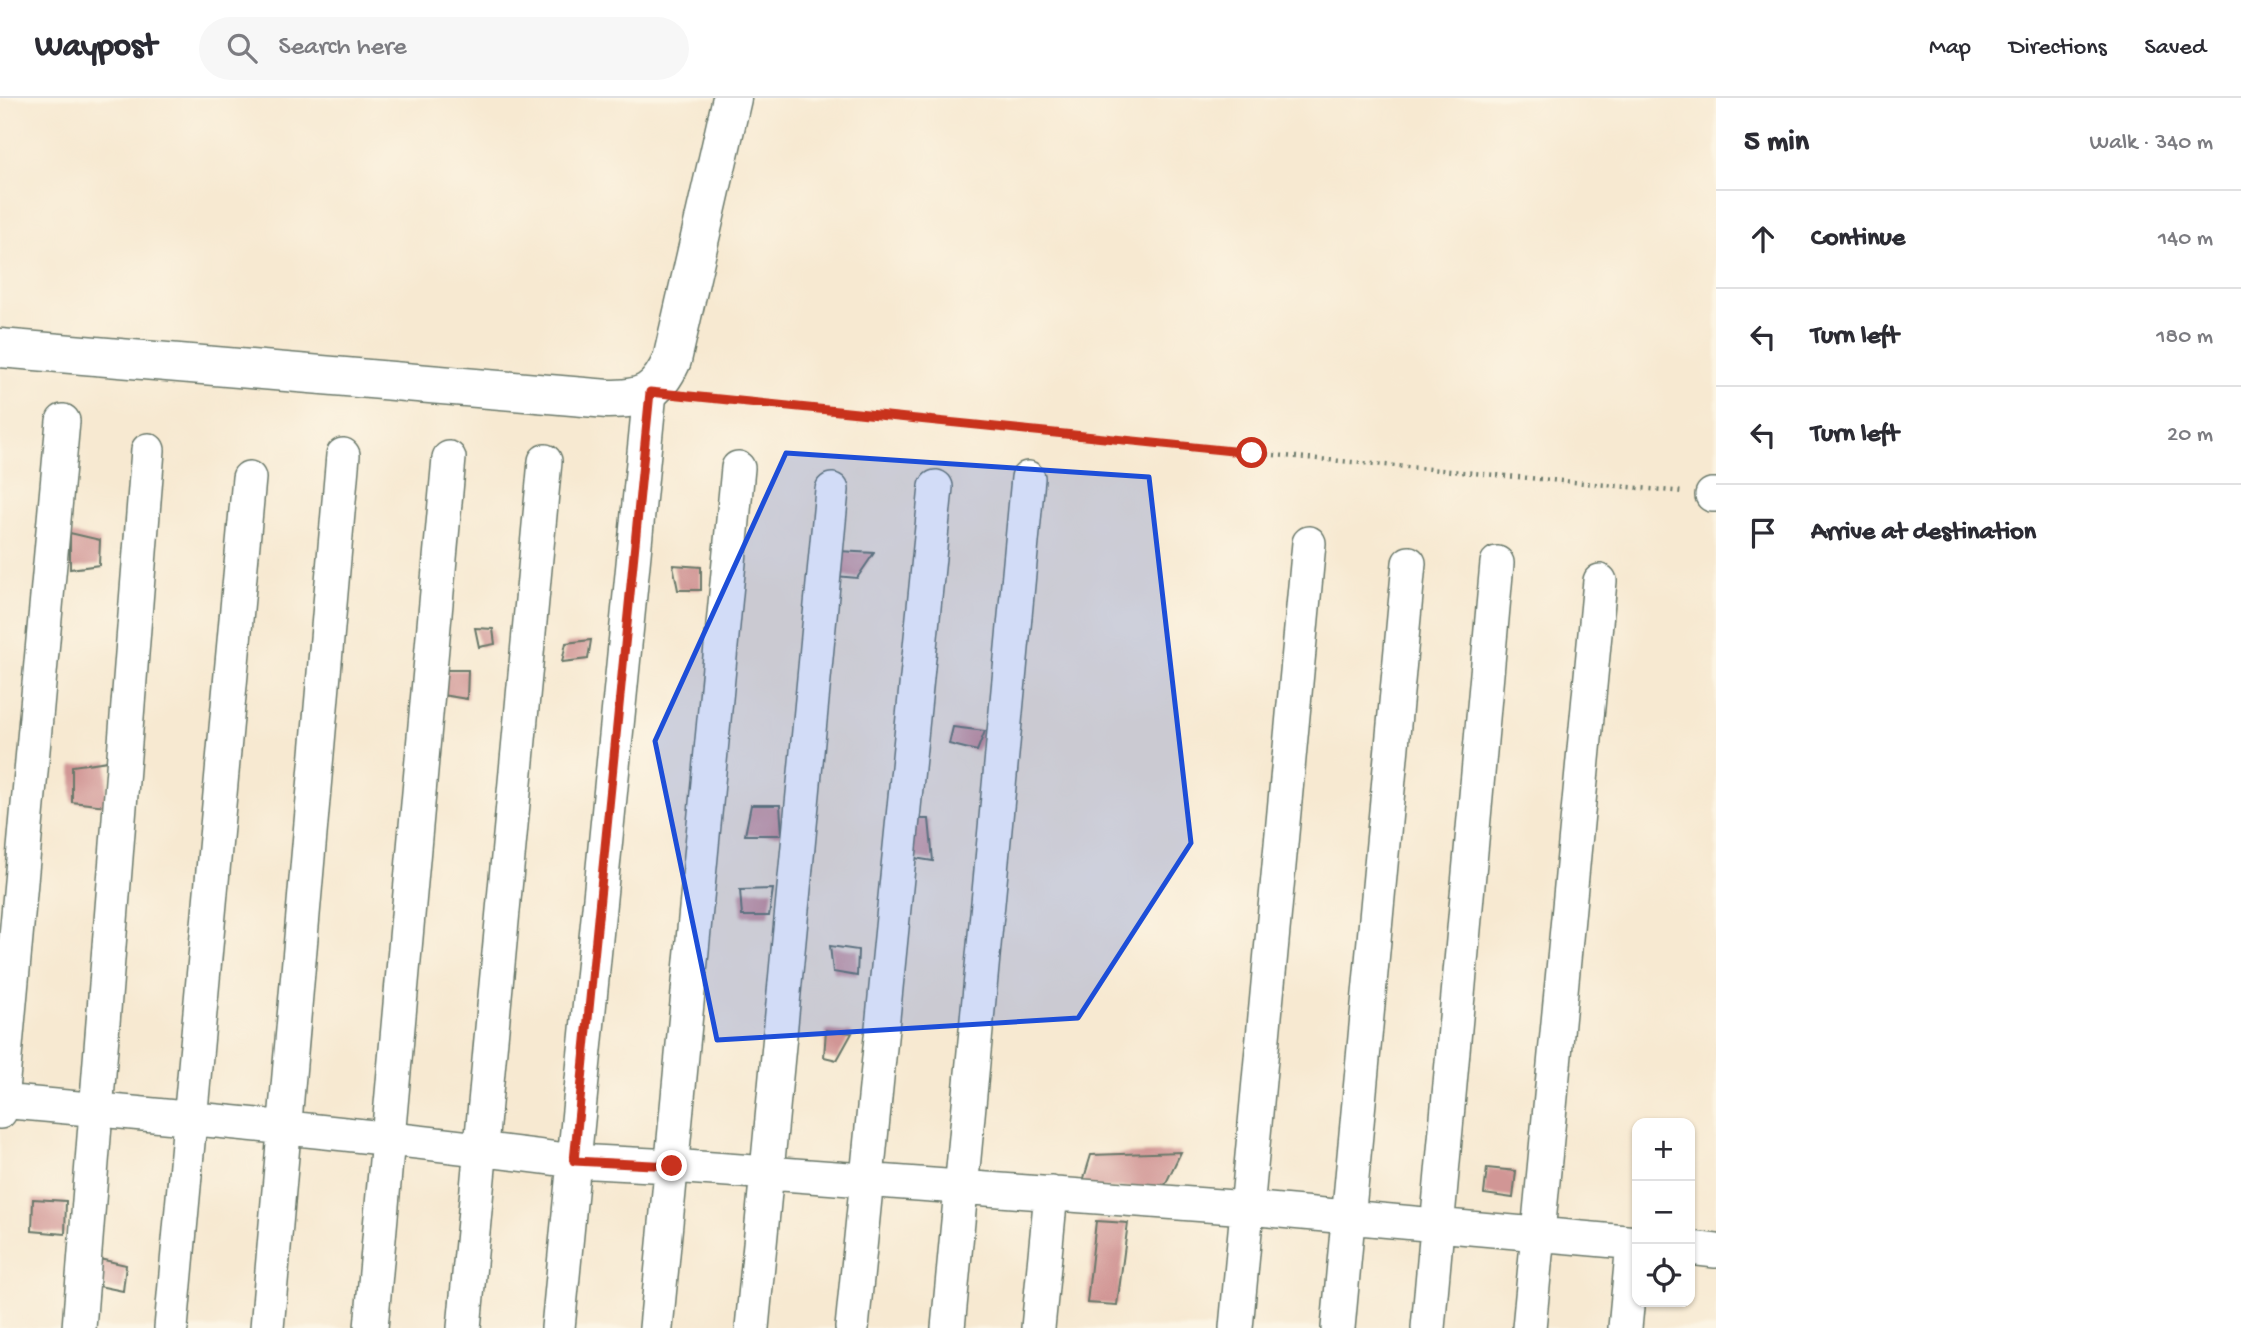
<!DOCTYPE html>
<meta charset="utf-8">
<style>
:root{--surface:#fff;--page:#f7f7f7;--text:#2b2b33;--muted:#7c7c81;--line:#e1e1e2}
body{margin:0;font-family:"Gochi Hand",sans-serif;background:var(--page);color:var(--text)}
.controls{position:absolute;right:21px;bottom:21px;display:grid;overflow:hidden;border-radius:14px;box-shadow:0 2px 5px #0004}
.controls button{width:63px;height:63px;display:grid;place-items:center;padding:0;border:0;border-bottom:2px solid var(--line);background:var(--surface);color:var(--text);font:35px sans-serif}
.stop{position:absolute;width:21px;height:21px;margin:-16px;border:5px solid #c8321e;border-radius:50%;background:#fff}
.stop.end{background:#c8321e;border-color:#fff;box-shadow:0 2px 7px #0008}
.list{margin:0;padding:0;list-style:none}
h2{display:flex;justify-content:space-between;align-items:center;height:91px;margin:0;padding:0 28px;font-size:30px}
h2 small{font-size:23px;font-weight:400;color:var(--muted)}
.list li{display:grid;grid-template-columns:46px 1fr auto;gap:21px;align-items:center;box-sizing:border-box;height:98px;padding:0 28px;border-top:2px solid var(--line)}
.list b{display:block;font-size:26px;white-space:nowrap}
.list em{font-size:23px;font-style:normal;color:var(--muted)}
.icon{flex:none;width:38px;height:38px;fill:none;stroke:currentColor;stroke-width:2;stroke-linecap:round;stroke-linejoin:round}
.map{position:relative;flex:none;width:1716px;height:1230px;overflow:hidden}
header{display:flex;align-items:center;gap:42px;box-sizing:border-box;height:98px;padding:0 35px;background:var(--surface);border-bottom:2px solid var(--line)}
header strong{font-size:33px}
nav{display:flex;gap:38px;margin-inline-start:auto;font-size:24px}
.search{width:490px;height:63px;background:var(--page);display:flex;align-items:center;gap:18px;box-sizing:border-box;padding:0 24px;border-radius:38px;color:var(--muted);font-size:26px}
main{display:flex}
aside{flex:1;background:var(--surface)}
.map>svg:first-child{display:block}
</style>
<header>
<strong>Waypost</strong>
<div class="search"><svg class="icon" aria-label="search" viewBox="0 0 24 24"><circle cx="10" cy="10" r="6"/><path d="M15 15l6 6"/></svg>Search here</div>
<nav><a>Map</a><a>Directions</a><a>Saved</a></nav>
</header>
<main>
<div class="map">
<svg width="1716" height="1230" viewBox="0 0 1716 1230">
<rect width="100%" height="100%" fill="#fcf5e5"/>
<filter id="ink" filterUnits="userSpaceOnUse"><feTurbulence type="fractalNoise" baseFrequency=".0143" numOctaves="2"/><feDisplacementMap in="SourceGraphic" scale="14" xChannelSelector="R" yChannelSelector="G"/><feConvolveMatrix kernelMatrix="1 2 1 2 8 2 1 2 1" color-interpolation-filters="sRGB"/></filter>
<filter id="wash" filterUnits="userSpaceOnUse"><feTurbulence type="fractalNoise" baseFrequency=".00686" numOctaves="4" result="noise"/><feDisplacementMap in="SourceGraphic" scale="28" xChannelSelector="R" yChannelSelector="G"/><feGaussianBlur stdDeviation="1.57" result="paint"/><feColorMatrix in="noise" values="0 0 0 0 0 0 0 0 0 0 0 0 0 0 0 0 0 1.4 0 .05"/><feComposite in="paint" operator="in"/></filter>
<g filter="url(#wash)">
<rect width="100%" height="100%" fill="#f7e9d1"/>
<g id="blocks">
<!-- building -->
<path fill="#d19695" d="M 70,435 L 100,442 L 99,467 L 70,471 Z
M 838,453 L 874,455 L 857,480 L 836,478 Z
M 673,467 L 701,469 L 701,492 L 678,492 Z
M 475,530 L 493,531 L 495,546 L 479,549 Z
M 591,542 L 588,561 L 562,564 L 566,545 Z
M 446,572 L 468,572 L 467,601 L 442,597 Z
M 953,629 L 985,633 L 977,653 L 949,646 Z
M 108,663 L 106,708 L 72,704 L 72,668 Z
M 751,707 L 780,707 L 782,737 L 745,737 Z
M 911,721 L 929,721 L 933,763 L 908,759 Z
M 773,791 L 769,818 L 742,818 L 740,792 Z
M 830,848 L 858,852 L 857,878 L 833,874 Z
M 826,932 L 852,935 L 837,962 L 824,959 Z
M 1181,1054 L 1164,1089 L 1081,1090 L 1091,1057 Z
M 1487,1070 L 1516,1073 L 1513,1100 L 1484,1096 Z
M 33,1101 L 66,1103 L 65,1136 L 32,1133 Z
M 1096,1123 L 1128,1125 L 1117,1207 L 1087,1205 Z
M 95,1160 L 126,1167 L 123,1193 L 89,1186 Z"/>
</g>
</g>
<g filter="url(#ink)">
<use href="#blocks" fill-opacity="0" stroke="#6b796b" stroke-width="2"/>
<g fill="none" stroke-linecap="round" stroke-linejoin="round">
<defs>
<path id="minor" d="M 1712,397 L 1716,397
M 0,1003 C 192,1020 383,1038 574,1063 L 650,294
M 0,1014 L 63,323
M 1690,1150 L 1716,1153
M 79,1230 L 148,352
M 171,1230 L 249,380
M 267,1230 L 343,357
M 371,1230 L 449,360
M 464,1230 L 545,363
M 558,1230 L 574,1063 L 672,1068 L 1247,1110 L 1637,1145
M 656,1230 L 738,370
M 752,1230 L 832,392
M 852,1230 L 936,389
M 948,1230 L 1028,380
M 1038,1230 L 1051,1095
M 1236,1230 L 1309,445
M 1338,1230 L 1409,465
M 1428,1230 L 1497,465
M 1529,1230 L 1600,483
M 1625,1230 L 1633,1145"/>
<path id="secondary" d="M 0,250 L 608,301 C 644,301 657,295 672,262 L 732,0"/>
</defs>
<!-- minor casing -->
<use href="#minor" stroke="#6b796b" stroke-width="36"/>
<!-- secondary casing -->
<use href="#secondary" stroke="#6b796b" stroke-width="41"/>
<!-- path -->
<path stroke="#6b796b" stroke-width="4.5" stroke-dasharray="2 5" stroke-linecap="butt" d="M 689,298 L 1252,355 L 1684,394"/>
<!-- minor -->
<use href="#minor" stroke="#fff" stroke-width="33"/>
<!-- secondary -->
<use href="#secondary" stroke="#fff" stroke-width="38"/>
</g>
</g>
<g fill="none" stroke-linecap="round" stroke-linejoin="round" filter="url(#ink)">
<!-- route -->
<path stroke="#c8321e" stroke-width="9" d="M 672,1068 L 574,1063 L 650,294 L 1252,355"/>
</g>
<!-- marked area -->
<path fill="#1d4ed8" fill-opacity="0.2" stroke="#1d4ed8" stroke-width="5" stroke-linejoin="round" d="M 786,355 L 1149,379 L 1191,745 L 1078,920 L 717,942 L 655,643 Z"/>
</svg>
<div class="controls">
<button>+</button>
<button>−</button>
<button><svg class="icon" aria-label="locate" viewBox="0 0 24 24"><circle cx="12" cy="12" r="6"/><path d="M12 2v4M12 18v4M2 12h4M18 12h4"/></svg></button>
</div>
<div class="stop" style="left:1252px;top:355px"></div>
<div class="stop end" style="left:672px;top:1068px"></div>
</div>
<aside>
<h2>5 min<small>Walk · 340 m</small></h2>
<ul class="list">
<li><svg class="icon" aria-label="ahead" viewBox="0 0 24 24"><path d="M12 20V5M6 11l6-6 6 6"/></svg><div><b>Continue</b></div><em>140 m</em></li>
<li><svg class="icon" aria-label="left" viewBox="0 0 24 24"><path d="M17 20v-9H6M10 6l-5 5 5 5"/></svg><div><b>Turn left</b></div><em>180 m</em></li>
<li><svg class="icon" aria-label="left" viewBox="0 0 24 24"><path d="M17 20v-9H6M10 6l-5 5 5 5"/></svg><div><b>Turn left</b></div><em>20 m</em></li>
<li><svg class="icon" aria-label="arrive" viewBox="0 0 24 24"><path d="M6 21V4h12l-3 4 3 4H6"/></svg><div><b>Arrive at destination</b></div></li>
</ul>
</aside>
</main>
